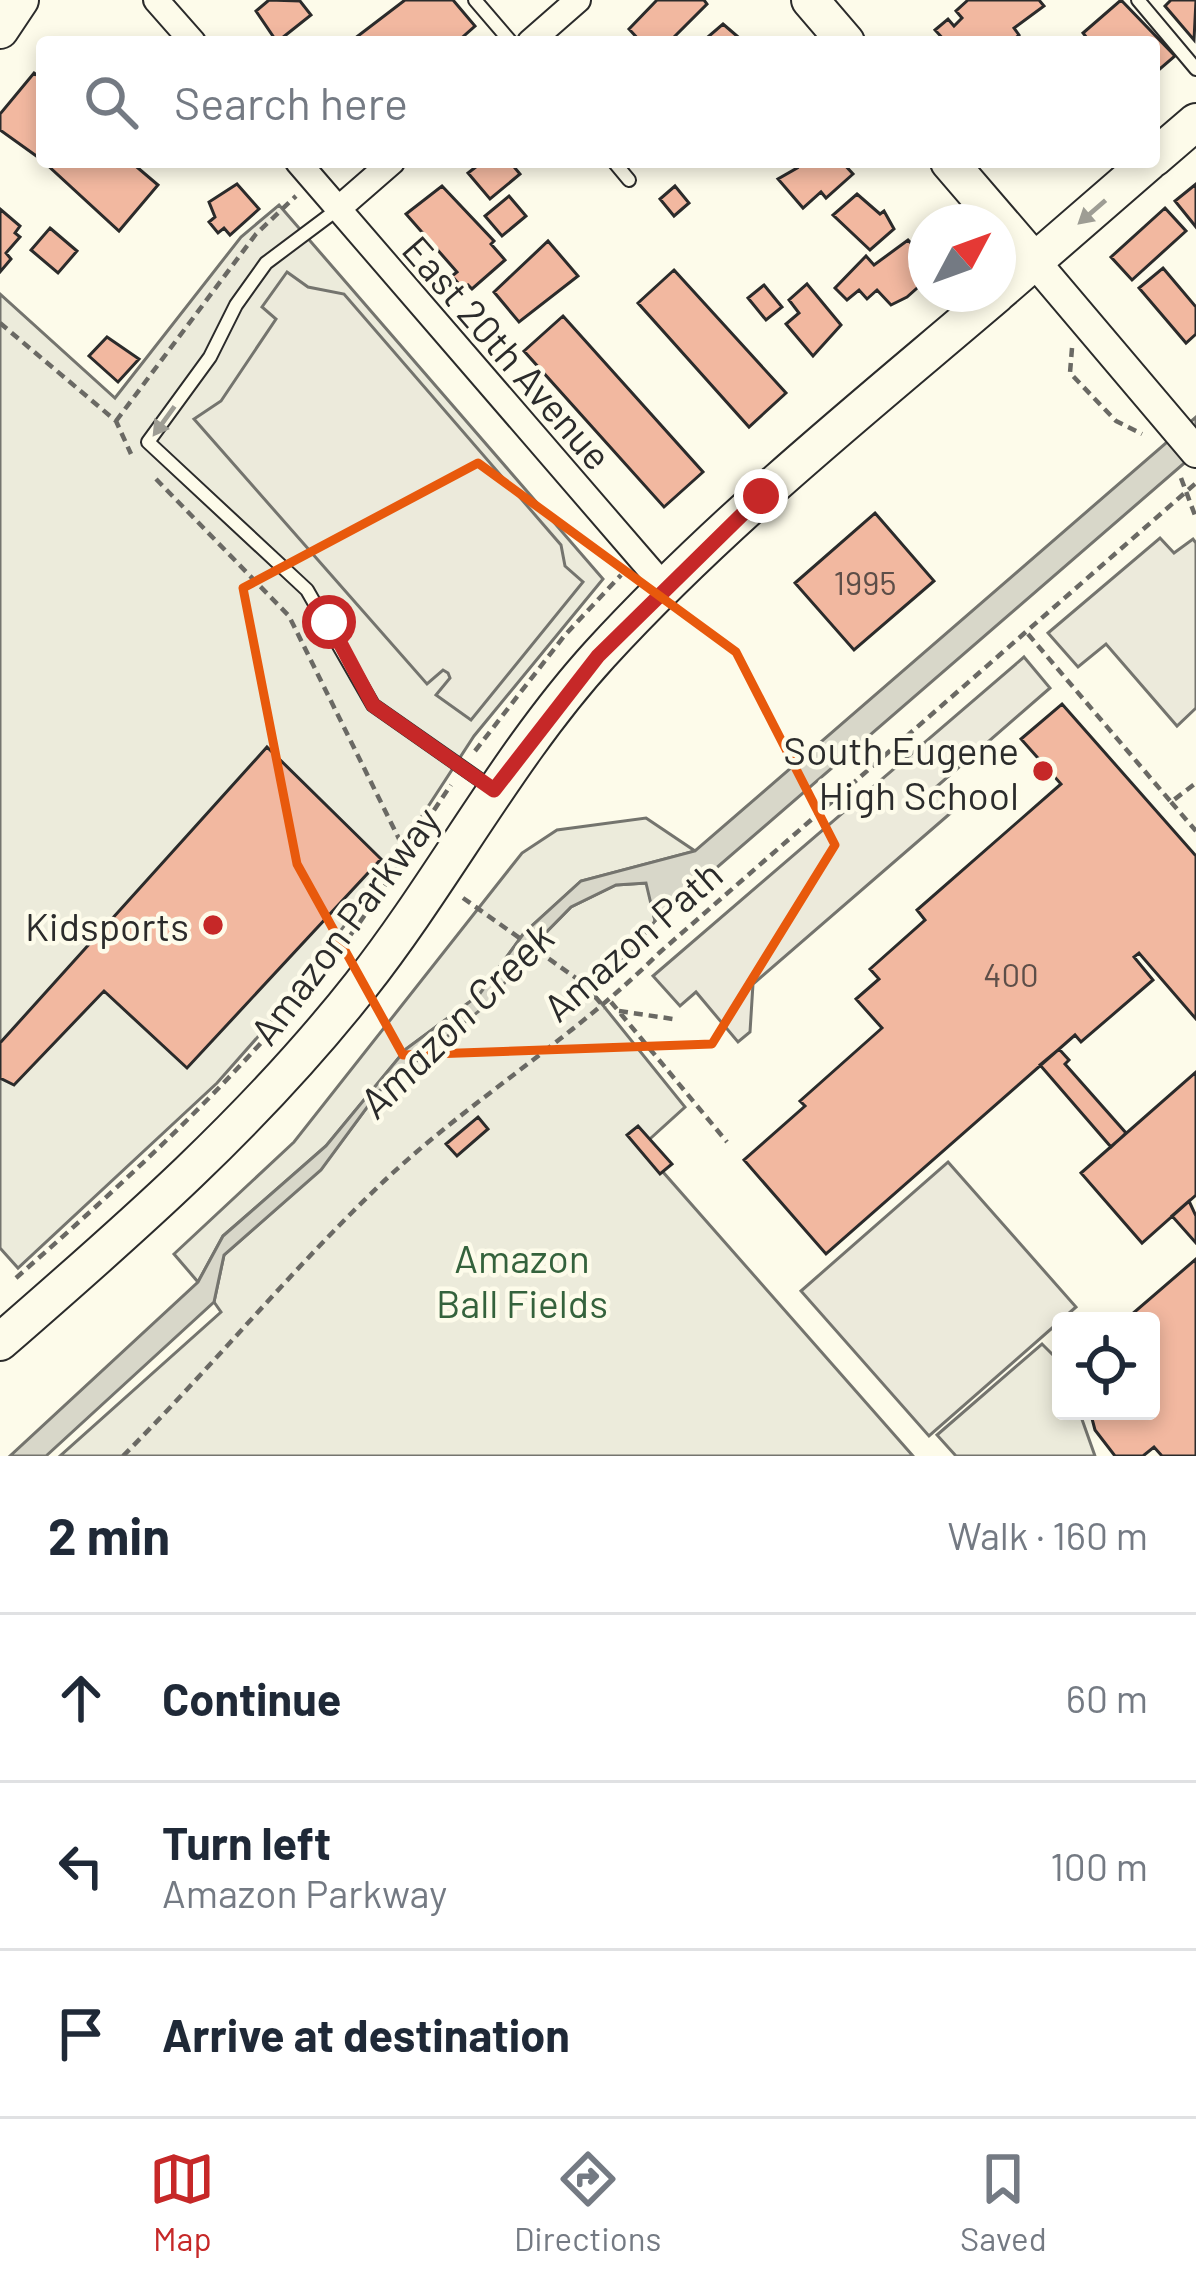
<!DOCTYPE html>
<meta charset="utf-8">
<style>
:root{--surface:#fff;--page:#f2f2f3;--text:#1f2937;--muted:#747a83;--line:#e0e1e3;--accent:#c62828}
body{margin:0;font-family:Barlow,sans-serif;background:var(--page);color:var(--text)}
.controls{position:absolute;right:36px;bottom:36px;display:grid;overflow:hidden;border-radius:12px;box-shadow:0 6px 18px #0003}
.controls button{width:108px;height:108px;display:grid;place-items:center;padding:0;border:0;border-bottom:3px solid var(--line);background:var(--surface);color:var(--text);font:60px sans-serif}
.compass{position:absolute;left:908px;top:204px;width:108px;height:108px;border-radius:50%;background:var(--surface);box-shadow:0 6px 18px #0003;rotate:49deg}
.stop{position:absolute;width:36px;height:36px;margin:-27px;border:9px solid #c62828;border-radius:50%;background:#fff}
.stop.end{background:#c62828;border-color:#fff;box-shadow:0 3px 12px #0008}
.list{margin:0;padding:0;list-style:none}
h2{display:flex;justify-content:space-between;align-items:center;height:156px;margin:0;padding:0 48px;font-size:51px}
h2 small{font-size:39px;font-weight:400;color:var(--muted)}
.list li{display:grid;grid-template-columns:78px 1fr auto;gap:36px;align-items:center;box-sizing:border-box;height:168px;padding:0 48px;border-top:3px solid var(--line)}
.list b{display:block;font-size:45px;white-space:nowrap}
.list p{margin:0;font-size:39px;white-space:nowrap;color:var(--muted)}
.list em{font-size:39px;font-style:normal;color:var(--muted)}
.icon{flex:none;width:66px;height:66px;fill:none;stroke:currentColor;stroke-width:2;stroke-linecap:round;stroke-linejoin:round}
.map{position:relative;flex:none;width:1196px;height:1456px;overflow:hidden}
.search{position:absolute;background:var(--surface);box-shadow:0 6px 18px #0003;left:36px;right:36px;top:36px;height:132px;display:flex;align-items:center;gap:30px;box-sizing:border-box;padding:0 42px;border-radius:12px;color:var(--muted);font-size:45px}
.sheet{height:660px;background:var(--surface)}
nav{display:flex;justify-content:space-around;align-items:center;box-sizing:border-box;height:168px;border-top:3px solid var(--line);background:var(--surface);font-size:33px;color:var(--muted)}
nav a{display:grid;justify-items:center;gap:6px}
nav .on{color:var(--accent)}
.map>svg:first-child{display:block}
</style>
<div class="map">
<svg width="1196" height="1456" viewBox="0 0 1196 1456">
<rect width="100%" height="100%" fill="#fdfbea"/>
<!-- green -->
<path fill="#ecebdb" stroke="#74746e" stroke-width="3" d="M 279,205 L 603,579 L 474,736 L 390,865 L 278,1014 L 217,1083 L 18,1268 L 0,1248 L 0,294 L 115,398 L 241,237 Z
M 646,818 L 695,851 L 581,881 L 524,933 L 479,995 L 406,1049 L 326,1146 L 223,1236 L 198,1282 L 174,1254 L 294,1142 L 522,853 L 557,830 Z
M 647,883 L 655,921 L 632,952 L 589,988 L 685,1107 L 641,1147 L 913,1456 L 60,1456 L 221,1312 L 214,1302 L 224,1255 L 321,1169 L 379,1091 L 493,999 L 520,959 L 571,907 L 616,885 Z
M 1042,1344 L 1061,1363 L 1061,1411 L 1079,1411 L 1095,1456 L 956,1456 L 937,1435 Z"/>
<!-- parking -->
<path fill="#eceadb" stroke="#74746e" stroke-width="3" d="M 287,272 L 308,287 L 344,294 L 561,545 L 565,566 L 583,582 L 471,720 L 436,695 L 450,678 L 448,673 L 443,670 L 427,684 L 194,419 L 221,401 L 276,319 L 262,307 Z
M 1160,538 L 1174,553 L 1193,539 L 1196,543 L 1196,708 L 1177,726 L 1106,644 L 1078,667 L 1048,633 Z
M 1024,657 L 1050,688 L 935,788 L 953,811 L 753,984 L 750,1032 L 738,1042 L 696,992 L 680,1006 L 653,976 Z
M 948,1162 L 1076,1307 L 929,1436 L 801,1291 Z"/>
<!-- water -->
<path fill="#d8d7c9" stroke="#74746e" stroke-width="3" d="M 1196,417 L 1196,453 L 655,921 L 646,883 L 616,885 L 571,907 L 520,959 L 494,999 L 379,1091 L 321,1170 L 224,1255 L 214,1302 L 46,1456 L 10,1456 L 198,1282 L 223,1236 L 326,1146 L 406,1049 L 479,995 L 524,933 L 581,881 L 695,851 Z"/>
<!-- building -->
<path fill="#f2b8a0" stroke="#2b2b2b" stroke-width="3" d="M 269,0 L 300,1 L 311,15 L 277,42 L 256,11 Z
M 405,0 L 453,0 L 475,26 L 457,42 L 350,42 Z
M 657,0 L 704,0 L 707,4 L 669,42 L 641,42 L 629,29 Z
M 968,0 L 1039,0 L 1044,6 L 1014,28 L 1019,35 L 1011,42 L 946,42 L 935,30 L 948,19 L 954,26 L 962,18 L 956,11 Z
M 1121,0 L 1175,56 L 1154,74 L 1154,42 L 1090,42 L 1083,33 Z
M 1171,0 L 1196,0 L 1194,40 L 1165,6 Z
M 723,24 L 744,42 L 702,42 Z
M 34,73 L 42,79 L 42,160 L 0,130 L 0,114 Z
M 44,162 L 131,162 L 158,185 L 119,231 Z
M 473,162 L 510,162 L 520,174 L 490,199 L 468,173 L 477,166 Z
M 792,162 L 842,162 L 853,174 L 826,198 L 821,192 L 803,208 L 778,179 L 797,168 Z
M 237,184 L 259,209 L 230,235 L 224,228 L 218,233 L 209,222 L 215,217 L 209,202 Z
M 1196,184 L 1196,227 L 1175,201 Z
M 442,186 L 494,241 L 491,244 L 505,260 L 472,289 L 468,285 L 463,289 L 452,276 L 457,272 L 406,214 Z
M 675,186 L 689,203 L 674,216 L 660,199 Z
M 857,194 L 880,214 L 884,211 L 894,229 L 870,250 L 833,215 Z
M 509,196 L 526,216 L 502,236 L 485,216 Z
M 1165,208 L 1186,231 L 1132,280 L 1111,257 Z
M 0,209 L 20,226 L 15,233 L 20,237 L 6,253 L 11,259 L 0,272 Z
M 50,228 L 77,251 L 58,273 L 31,250 Z
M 908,240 L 926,259 L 926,280 L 907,297 L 891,305 L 877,290 L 867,299 L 859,290 L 847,300 L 835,288 L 866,256 L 874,265 Z
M 548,241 L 578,276 L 519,322 L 494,292 Z
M 1163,268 L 1196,307 L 1196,334 L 1186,343 L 1139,288 Z
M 674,270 L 786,393 L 749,427 L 638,303 Z
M 807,284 L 841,325 L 813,356 L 786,324 L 799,313 L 789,300 Z
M 764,285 L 782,307 L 766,320 L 748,298 Z
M 563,316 L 703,472 L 664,507 L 524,351 Z
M 107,337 L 139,359 L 118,382 L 89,356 Z
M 875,513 L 934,581 L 854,650 L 795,583 Z
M 1062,704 L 1196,856 L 1196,1019 L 1139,953 L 1134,957 L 1153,980 L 1081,1042 L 1075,1035 L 826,1254 L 744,1160 L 805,1106 L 800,1101 L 882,1028 L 856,999 L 879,979 L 870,969 L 925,920 L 917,910 L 1061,784 L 1021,739 Z
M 267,747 L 381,859 L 187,1068 L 104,991 L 14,1085 L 0,1078 L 0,1043 Z
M 1059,1049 L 1069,1060 L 1065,1064 L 1126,1133 L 1111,1147 L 1040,1065 Z
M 1196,1072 L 1196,1195 L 1142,1243 L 1081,1173 Z
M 478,1117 L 488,1129 L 457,1156 L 446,1144 Z
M 638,1126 L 672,1164 L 660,1174 L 627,1135 Z
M 1189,1201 L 1196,1216 L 1196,1243 L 1172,1216 Z
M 1196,1259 L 1196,1456 L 1162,1456 L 1154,1447 L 1143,1456 L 1115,1456 L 1095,1430 L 1090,1411 L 1151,1411 L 1151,1321 L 1124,1321 Z"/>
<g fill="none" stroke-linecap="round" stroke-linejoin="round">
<defs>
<path id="service" d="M 475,0 L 511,42
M 1138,0 L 1196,69
M 614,162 L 629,180
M 338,209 L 266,263 L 236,305 L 210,357 L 148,442 L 307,590 L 373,705 L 493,789"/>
<path id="minor" d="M 156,0 L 193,42
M 530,42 L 578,0
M 298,162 L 665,587
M 338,209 L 392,162"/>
<path id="tertiary" d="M 1035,262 L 1196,452"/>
<path id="secondary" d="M 810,0 L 846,42
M 0,30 L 20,0
M 1154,158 L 1196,122
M 949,162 L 1035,262
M 998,293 L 1149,162
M 0,1342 C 129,1230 255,1120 361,985 C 445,878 508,755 600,654 C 721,522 861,410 997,294"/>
</defs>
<!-- service casing -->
<use href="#service" stroke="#2b2b2b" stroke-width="16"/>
<!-- minor casing -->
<use href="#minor" stroke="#2b2b2b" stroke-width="28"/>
<!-- tertiary casing -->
<use href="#tertiary" stroke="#2b2b2b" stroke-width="34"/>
<!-- secondary casing -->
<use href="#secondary" stroke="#2b2b2b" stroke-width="40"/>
<!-- path -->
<path stroke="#6a6964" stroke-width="4.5" stroke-dasharray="9 6" stroke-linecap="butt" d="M 0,323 L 116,421 L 131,454
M 1072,348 L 1070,373 L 1116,421 L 1142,434
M 116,421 L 256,234 L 296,196
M 1181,478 L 1196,518
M 156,479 L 289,616 L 404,849
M 1028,634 L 1171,802 L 1196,783
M 475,751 L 565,635 L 621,575
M 1171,802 L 1196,831
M 463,898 L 583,983 L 605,1008
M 611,1002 L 727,1142
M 619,1011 L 673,1019
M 16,1278 C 134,1174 247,1070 343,945 C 382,894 415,837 451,785
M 123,1456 C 212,1367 292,1269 383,1182 C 471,1099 574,1038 659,953 L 1196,483"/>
<!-- service -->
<use href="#service" stroke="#fdfbea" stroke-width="12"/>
<!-- minor -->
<use href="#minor" stroke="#fdfbea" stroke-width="24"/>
<!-- tertiary -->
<use href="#tertiary" stroke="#fdfbea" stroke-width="30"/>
<!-- secondary -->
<use href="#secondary" stroke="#fdfbea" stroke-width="36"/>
</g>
<!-- one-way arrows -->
<defs><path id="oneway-solid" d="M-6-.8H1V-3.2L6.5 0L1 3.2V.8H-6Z" transform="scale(3)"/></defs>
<g fill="#9e9d94">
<use href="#oneway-solid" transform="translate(1092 212) rotate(139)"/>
<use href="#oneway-solid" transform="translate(164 421) rotate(126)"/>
</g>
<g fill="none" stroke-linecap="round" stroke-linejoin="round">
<!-- route -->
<path stroke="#c62828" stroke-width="15" d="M 329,622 L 373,705 L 494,790 L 598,656 L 761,496"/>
</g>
<!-- marked area -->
<path fill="none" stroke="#e8590c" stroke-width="9" stroke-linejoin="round" d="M 478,463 L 736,652 L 835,845 L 712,1044 L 403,1055 L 297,864 L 243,588 Z"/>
<!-- markers -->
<g fill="#c62828" stroke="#fdfbea" stroke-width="4.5">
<circle cx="1043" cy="771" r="12"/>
<circle cx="213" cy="925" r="12"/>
</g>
<g text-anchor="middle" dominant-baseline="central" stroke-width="9" stroke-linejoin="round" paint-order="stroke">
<!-- number labels -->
<g font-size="33" fill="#5d4e48">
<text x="865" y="582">1995</text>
<text x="1011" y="974">400</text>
</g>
<!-- street labels -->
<g font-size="39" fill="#2b2b2b" stroke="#fdfbea">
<text transform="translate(508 352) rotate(49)">East 20th Avenue</text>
<text transform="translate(344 925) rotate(-53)">Amazon Parkway</text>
<text transform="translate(632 940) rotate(-41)">Amazon Path</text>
</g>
<!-- poi labels -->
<g font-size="39" fill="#2b2b2b" stroke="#fdfbea" text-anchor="end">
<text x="1019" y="749">South Eugene<tspan x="1019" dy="45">High School</tspan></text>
<text x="189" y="925">Kidsports</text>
</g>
<!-- park labels -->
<g font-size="39" fill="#34623c" stroke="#fdfbea">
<text x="522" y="1257">Amazon<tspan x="522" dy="45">Ball Fields</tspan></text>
</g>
<!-- water labels -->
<g font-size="42" font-style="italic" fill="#2b2b2b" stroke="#fdfbea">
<text transform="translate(455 1019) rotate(-45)">Amazon Creek</text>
</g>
</g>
</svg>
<div class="controls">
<button><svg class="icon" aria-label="locate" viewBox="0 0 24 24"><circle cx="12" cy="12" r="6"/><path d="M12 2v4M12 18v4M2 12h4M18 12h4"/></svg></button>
</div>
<svg class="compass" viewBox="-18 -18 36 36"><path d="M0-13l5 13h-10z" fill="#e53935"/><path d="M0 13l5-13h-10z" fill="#747a83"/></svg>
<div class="stop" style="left:329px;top:622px"></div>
<div class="stop end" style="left:761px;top:496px"></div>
<div class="search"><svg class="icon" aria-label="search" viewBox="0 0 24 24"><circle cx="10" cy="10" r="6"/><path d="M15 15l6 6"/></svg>Search here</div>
</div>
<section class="sheet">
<h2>2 min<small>Walk · 160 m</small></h2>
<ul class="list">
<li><svg class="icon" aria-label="ahead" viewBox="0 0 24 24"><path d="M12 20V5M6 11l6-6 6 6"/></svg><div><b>Continue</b></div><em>60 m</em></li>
<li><svg class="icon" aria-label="left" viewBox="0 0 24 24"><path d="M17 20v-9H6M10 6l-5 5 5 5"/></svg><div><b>Turn left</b><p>Amazon Parkway</p></div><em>100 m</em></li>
<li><svg class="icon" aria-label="arrive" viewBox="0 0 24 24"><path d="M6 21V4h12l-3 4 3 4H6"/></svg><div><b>Arrive at destination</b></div></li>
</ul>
</section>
<nav>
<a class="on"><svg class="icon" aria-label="map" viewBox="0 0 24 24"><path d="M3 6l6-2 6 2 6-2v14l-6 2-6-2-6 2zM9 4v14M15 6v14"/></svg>Map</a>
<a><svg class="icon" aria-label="directions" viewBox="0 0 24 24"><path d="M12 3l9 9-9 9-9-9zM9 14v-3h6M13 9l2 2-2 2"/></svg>Directions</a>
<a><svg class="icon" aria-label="saved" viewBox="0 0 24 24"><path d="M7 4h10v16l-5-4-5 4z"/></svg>Saved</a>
</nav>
